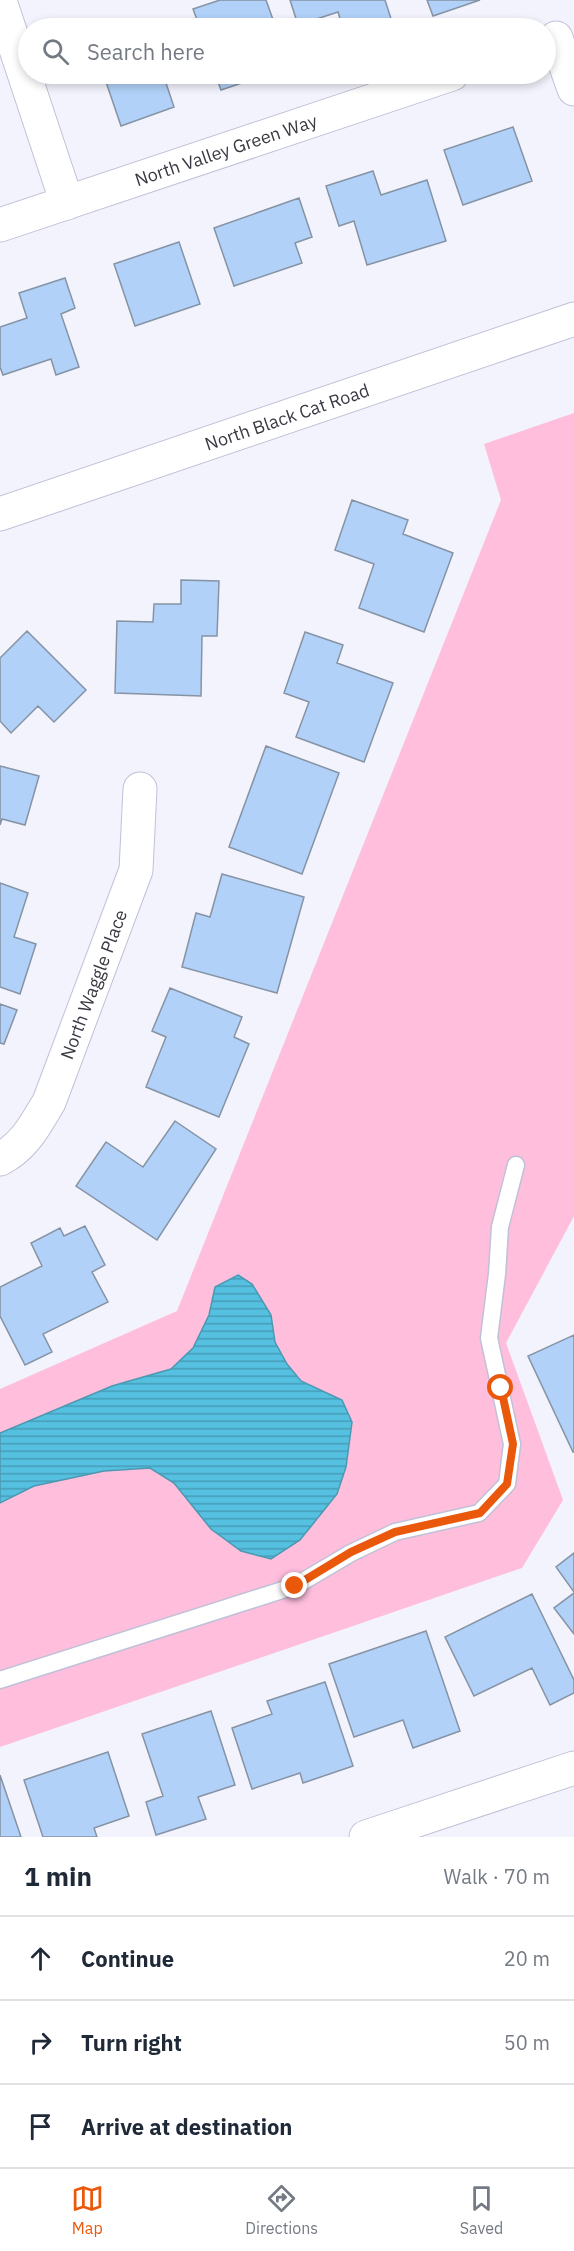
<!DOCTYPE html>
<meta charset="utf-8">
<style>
:root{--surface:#fff;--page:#f6f6f7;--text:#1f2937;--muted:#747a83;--line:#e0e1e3;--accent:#ea580c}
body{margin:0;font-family:"IBM Plex Sans",sans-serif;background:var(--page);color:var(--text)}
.stop{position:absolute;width:18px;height:18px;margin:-14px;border:4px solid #ea580c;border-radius:50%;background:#fff}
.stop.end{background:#ea580c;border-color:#fff;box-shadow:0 2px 6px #0008}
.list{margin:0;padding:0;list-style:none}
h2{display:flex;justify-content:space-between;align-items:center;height:78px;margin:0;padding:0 24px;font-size:26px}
h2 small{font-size:20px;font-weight:400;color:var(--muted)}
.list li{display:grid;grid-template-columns:39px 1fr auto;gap:18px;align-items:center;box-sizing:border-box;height:84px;padding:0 24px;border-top:2px solid var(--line)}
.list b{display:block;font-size:22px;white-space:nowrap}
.list em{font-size:20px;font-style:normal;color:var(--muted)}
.icon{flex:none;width:33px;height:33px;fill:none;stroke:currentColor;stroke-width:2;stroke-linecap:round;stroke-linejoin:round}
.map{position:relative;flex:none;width:574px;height:1837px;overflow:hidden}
.search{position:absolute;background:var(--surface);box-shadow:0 3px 9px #0003;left:18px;right:18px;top:18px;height:66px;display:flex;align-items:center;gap:15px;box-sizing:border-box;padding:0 21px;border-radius:33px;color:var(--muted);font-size:22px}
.sheet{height:330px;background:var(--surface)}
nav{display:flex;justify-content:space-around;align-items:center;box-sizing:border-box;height:84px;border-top:2px solid var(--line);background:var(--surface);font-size:16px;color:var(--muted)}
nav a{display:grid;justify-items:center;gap:3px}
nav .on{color:var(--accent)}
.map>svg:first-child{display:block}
</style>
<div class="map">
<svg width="574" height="1837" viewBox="0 0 574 1837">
<defs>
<pattern id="water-rules" width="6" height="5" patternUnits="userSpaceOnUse" patternTransform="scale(1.5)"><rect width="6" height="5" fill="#55c0e0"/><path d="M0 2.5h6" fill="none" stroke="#479db7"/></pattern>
</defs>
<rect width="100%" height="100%" fill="#f2f3fc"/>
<!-- grass -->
<path fill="#febedc" d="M 574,413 L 574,1216 L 506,1343 L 563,1500 L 522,1568 L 0,1747 L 0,1389 L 177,1311 L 501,500 L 484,444 Z"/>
<!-- water -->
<path fill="url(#water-rules)" stroke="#4c98b1" stroke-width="1.5" d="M 238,1275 L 252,1284 L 271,1315 L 275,1342 L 287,1364 L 301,1381 L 342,1400 L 352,1422 L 346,1467 L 337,1494 L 300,1540 L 271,1559 L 241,1551 L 211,1529 L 174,1483 L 150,1468 L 104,1471 L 34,1486 L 0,1503 L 0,1433 L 112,1386 L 171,1369 L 193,1348 L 209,1315 L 215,1287 Z"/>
<!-- building -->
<path fill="#b1d1f8" stroke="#8593a5" stroke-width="1.5" d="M 220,0 L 266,0 L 276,28 L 200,28 L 193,9 Z
M 290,0 L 385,0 L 394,28 L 343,28 L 338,12 L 298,25 Z
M 427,0 L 480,0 L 433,16 Z
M 120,74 L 163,74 L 174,107 L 121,126 L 105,79 Z
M 215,74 L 256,74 L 257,78 L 221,90 Z
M 513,127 L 532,181 L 463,205 L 444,150 Z
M 373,171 L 381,195 L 427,180 L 446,241 L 367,265 L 354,221 L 339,226 L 326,186 Z
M 299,198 L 312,237 L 295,243 L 302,263 L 234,286 L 214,228 Z
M 179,242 L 200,304 L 135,326 L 114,264 Z
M 65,278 L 75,308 L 61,314 L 79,367 L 56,375 L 51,359 L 3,375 L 0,367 L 0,327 L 27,318 L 19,293 Z
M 352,500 L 408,520 L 403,534 L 453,553 L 424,632 L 359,608 L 374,564 L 335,550 Z
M 181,580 L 219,581 L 217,636 L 202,636 L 201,696 L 115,693 L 117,621 L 153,622 L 154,604 L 181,604 Z
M 27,631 L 86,690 L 54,722 L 38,706 L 11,733 L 0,721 L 0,658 Z
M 305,632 L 343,645 L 337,663 L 393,683 L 364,762 L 296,737 L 309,702 L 284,693 Z
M 266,746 L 339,773 L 302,874 L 229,847 Z
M 0,766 L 39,776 L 25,825 L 2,819 L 0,825 Z
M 222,874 L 304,897 L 277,993 L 182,967 L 196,913 L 210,917 Z
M 0,883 L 28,893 L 14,937 L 36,944 L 20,994 L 0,987 Z
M 170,988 L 242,1017 L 234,1037 L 249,1044 L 219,1117 L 146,1087 L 166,1037 L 152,1031 Z
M 0,1004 L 17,1010 L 4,1044 L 0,1043 Z
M 175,1121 L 216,1149 L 157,1240 L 76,1186 L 106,1142 L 143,1167 Z
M 85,1226 L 105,1265 L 92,1272 L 108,1302 L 43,1334 L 52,1352 L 25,1365 L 0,1316 L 0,1287 L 42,1266 L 31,1243 L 60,1228 L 64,1236 Z
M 574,1335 L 574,1452 L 573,1452 L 528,1356 Z
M 574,1553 L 574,1592 L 556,1567 Z
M 574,1593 L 574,1634 L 554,1608 Z
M 532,1594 L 574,1680 L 574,1693 L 550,1705 L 532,1668 L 474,1696 L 445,1637 Z
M 426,1631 L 460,1731 L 413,1748 L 403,1720 L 354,1737 L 329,1664 Z
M 325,1682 L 353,1766 L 303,1783 L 300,1773 L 252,1789 L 232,1728 L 272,1714 L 267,1701 Z
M 211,1711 L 235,1785 L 198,1797 L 206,1819 L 156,1835 L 146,1802 L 163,1796 L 142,1734 Z
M 108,1752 L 129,1816 L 94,1828 L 97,1837 L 43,1837 L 24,1780 Z
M 0,1775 L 21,1837 L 0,1837 Z"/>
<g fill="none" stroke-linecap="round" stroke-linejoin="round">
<defs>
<path id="lane" d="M 0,1680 L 295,1586 L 351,1553 L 395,1532 L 479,1513 L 507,1484 L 512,1444 L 489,1338 L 497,1274 L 500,1227 L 516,1165"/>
<g id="street">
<path d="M 0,1 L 67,203"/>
<path d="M 556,38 L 574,89"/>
<path id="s1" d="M 0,225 L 452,74"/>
<path id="s2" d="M 0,1159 C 25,1146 35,1125 49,1102 L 136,870 L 140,789"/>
<path d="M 366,1837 L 574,1768"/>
</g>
<g id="secondary">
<path id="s3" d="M 0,514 L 574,319"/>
</g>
</defs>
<!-- lane casing -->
<use href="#lane" stroke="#c0c1d7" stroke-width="19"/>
<!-- street casing -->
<use href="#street" stroke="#c0c1d7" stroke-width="35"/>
<!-- secondary casing -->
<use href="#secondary" stroke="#c0c1d7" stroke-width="35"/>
<!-- lane -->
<use href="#lane" stroke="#fff" stroke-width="16"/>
<!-- street -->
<use href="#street" stroke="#fff" stroke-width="33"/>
<!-- secondary -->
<use href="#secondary" stroke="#fff" stroke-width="33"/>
</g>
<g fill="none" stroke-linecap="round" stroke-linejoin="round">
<!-- route -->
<path stroke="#ea580c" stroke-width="8" d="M 295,1586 L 351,1552 L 395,1532 L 480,1513 L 507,1484 L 513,1444 L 501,1388"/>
</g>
<g text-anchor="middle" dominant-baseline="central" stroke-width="4.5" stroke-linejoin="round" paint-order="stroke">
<!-- street labels -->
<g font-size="18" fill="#383942" stroke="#fff">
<text stroke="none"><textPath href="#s1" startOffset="238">North Valley Green Way</textPath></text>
<text stroke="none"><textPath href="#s3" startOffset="303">North Black Cat Road</textPath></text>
<text stroke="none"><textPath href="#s2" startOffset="202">North Waggle Place</textPath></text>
</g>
</g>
</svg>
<div class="stop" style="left:501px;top:1388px"></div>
<div class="stop end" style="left:295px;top:1586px"></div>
<div class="search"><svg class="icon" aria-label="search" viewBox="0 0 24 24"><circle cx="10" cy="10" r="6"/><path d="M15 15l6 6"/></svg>Search here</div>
</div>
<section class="sheet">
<h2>1 min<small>Walk · 70 m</small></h2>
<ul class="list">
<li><svg class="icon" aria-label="ahead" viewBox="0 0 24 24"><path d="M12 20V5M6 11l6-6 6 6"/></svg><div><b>Continue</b></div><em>20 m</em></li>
<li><svg class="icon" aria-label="right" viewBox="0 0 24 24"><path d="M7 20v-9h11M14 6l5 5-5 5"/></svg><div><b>Turn right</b></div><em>50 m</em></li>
<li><svg class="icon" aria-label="arrive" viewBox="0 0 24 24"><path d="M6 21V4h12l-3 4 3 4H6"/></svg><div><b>Arrive at destination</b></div></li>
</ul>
</section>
<nav>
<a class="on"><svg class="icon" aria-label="map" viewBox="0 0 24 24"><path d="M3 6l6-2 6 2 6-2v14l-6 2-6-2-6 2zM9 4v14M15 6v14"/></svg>Map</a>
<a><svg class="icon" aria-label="directions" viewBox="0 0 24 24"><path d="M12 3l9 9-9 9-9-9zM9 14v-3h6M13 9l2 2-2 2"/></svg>Directions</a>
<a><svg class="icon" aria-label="saved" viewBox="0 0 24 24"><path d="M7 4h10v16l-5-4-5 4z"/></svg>Saved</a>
</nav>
